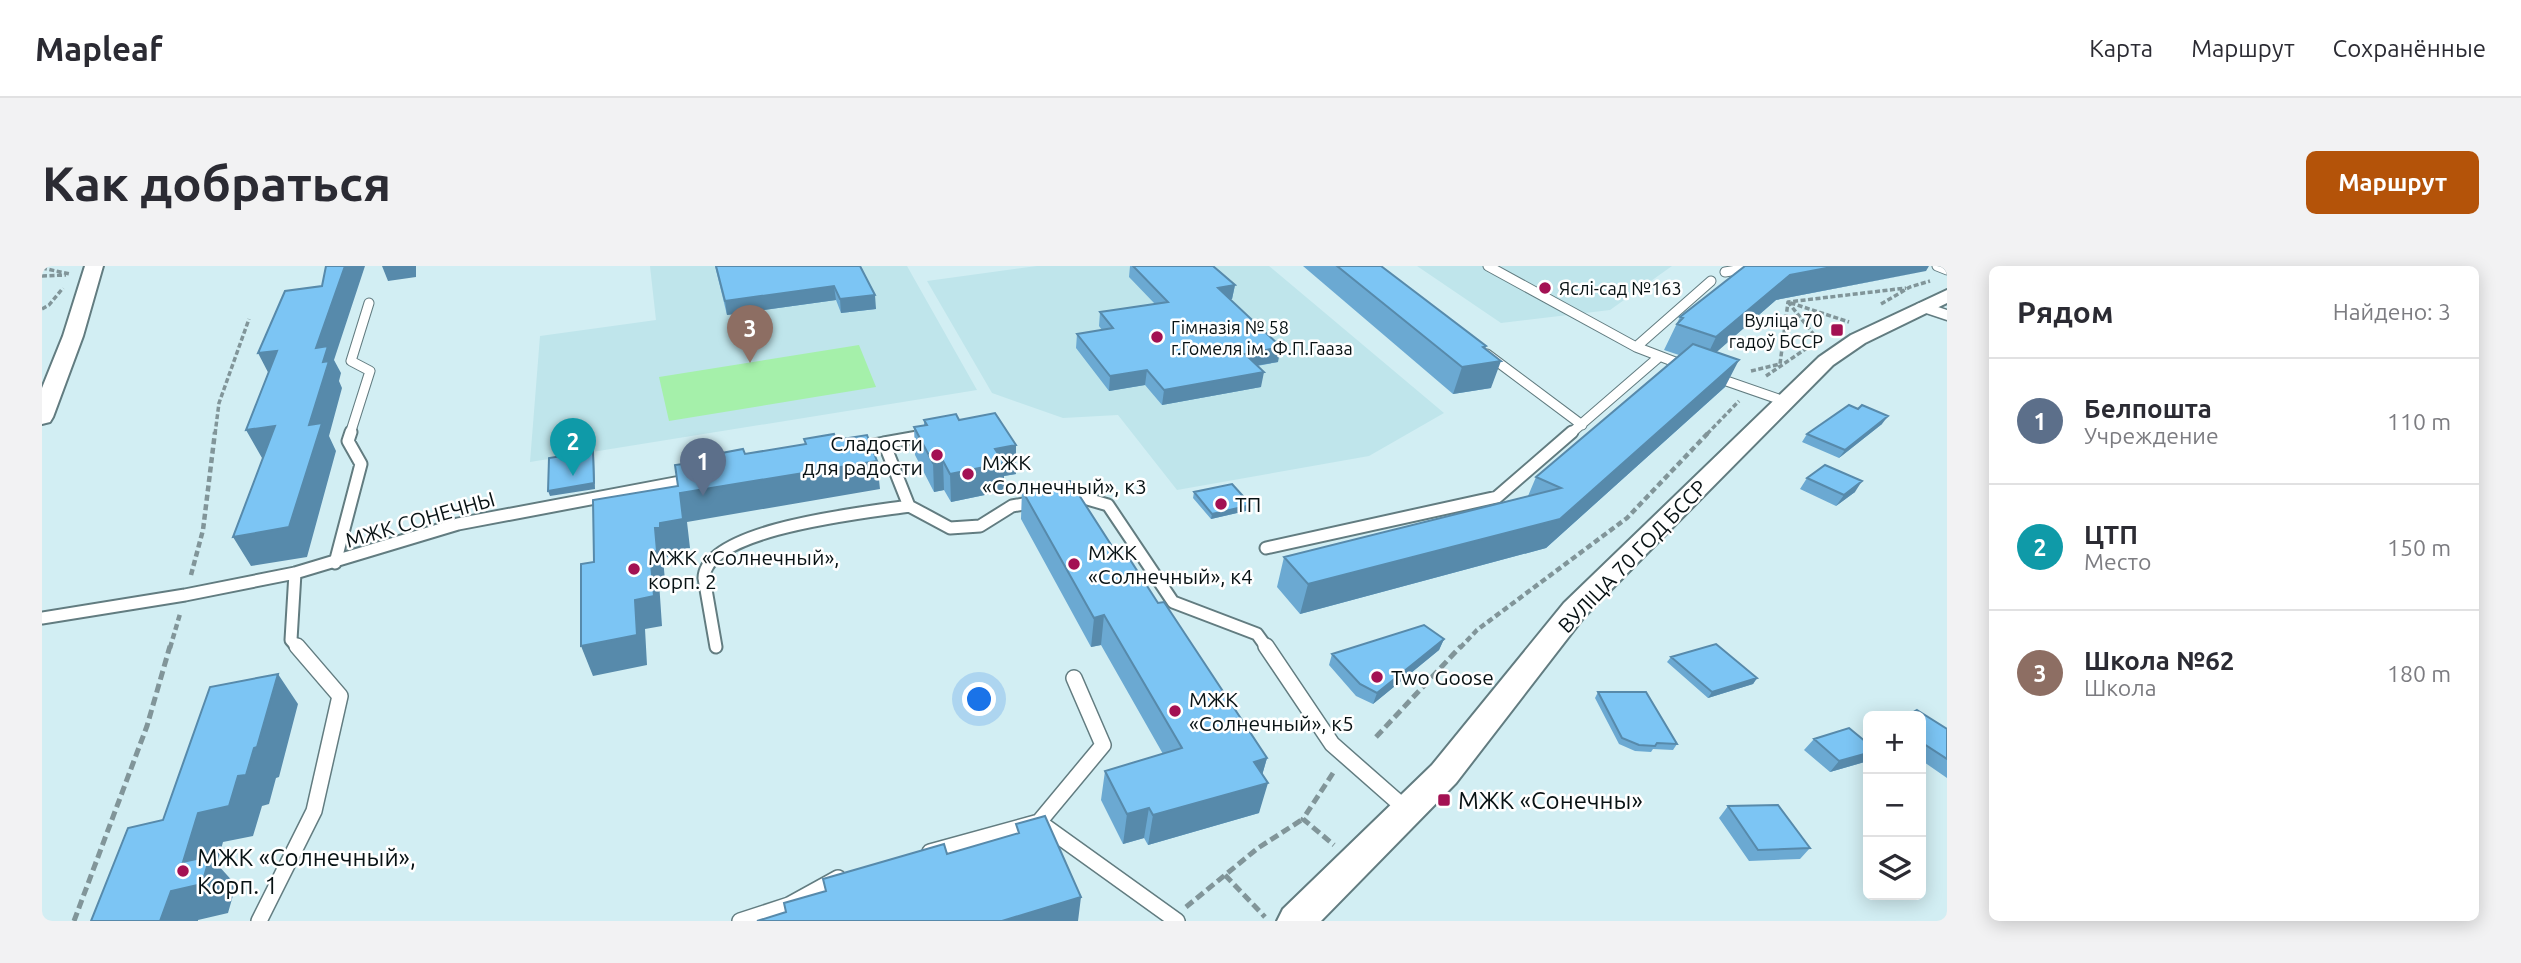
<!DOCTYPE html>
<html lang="ru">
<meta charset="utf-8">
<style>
:root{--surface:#fff;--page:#f2f2f3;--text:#2b2b33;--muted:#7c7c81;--line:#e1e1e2;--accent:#b45309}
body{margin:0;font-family:Ubuntu,sans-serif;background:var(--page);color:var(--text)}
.controls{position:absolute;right:21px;bottom:21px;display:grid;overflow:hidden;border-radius:10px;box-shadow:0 4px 18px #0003}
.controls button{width:63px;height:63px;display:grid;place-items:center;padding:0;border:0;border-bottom:2px solid var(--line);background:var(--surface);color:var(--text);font:35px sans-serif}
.you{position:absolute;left:938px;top:434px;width:24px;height:24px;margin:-18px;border:5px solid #fff;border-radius:50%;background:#1a73e8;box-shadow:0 0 0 10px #1a73e833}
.badge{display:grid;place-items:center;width:46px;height:46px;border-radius:50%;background:var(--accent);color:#fff;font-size:23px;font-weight:700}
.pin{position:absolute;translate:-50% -58px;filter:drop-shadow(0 2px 4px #0008)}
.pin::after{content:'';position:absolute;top:37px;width:24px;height:21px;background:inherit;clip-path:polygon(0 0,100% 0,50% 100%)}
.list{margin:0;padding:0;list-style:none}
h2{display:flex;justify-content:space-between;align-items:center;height:91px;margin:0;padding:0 28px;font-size:30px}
h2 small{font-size:23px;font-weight:400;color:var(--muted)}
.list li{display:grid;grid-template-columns:46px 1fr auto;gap:21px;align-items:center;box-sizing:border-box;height:126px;padding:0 28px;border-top:2px solid var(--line)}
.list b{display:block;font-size:26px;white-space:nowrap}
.list p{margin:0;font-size:23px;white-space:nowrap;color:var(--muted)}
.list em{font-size:23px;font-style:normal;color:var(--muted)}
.icon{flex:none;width:38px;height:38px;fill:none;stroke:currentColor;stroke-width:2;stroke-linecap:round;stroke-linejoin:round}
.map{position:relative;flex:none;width:1905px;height:655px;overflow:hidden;border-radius:10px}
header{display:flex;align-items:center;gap:42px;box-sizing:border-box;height:98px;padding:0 35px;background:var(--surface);border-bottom:2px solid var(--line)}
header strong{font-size:33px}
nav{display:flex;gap:38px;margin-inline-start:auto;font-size:24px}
.intro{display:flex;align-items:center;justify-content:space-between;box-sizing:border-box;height:168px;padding:0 42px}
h1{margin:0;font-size:49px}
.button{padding:18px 32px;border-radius:10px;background:var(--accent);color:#fff;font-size:24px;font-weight:700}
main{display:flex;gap:42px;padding:0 42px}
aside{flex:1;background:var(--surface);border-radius:10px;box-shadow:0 4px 18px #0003}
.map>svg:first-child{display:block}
</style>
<header>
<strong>Mapleaf</strong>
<nav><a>Карта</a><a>Маршрут</a><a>Сохранённые</a></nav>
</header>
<div class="intro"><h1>Как добраться</h1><a class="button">Маршрут</a></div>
<main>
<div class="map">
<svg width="1905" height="655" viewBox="0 0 1905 655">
<rect width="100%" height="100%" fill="#d2eef3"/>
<!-- built -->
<path fill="#bfe5eb" d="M 608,0 L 865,0 L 935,124 L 488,196 L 498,70 L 614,54 Z
M 995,0 L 1227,0 L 1402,147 L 1327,190 L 1135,224 L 1076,149 L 1021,152 L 950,127 L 885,15 Z
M 1375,0 L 1630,0 L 1568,44 L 1459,57 Z"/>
<!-- green -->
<path fill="#a5f0aa" d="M 817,79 L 834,121 L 627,155 L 617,111 Z"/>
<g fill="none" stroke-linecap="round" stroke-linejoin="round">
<defs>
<path id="service-far2" d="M 1446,0 L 1594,81 L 1646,101
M 1895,0 L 1905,4
M 1683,6 L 1718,0
M 1594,81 L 1669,15
M 1445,88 L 1540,159
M 1670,110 L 1742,135
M 308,168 L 328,105 L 309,95 L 327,37
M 1528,168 L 1617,91"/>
<path id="service-far1" d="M 842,177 L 887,169
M 815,182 L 842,177 L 867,240 L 908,262 L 938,260 L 970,240 L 993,236
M 1022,232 L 1035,230 L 1066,239 L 1131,336 L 1215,368 L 1225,382
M 1224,282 L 1455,231 L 1530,166
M 293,297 L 319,198 L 306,175 L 309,166
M 253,307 L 249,374 L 256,382
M 0,352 L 143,329 L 253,307 L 416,258 L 649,214
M 674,381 L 662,312 C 663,262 829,246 867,240"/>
<path id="service" d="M 1224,380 L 1290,478 L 1365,544
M 997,556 L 1135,655
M 888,586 L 997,556 L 1061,479 L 1032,412
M 217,655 L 272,545 L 298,430 L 255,380
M 698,655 L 747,639 L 796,612"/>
<path id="minor" d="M 1881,36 L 1905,44 L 1905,54 L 1875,44 L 1873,41 L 1875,38 Z"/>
<path id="tertiary" d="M 43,0 L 61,0 L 41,70 L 11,151 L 8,156 L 0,158 L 0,122 L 21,70 Z
M 1905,24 L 1905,37 L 1823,77 L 1791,99 L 1542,351 L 1414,517 L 1279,655 L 1235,655 L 1241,643 L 1390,499 L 1522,337 L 1777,91 L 1809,69 Z"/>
</defs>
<!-- service-far2 casing -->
<use href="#service-far2" stroke="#627c80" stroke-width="11"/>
<!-- service-far1 casing -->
<use href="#service-far1" stroke="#627c80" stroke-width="15"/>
<!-- service casing -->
<use href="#service" stroke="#627c80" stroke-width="18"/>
<!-- minor casing -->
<use href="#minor" stroke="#627c80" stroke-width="3"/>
<!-- tertiary casing -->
<use href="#tertiary" stroke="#627c80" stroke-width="4"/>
<!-- path-far2 -->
<path stroke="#819599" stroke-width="3.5" stroke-dasharray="5 2.5" stroke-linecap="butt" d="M 0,2 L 28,8
M 0,10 L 24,9
M 1839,38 L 1868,21 L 1888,15
M 0,43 L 7,39 L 21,22
M 1777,75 L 1746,36 L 1807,56
M 1709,105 L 1738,98 L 1746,36 L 1864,22
M 1724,110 L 1765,82
M 173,168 L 177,137 L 207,53
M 1665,168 L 1697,135"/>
<!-- path-far1 -->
<path stroke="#819599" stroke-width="4.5" stroke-dasharray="6 3.5" stroke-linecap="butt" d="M 149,309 L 161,264 L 173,166
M 128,382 L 138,348
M 1418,382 L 1435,364 L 1585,252 L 1667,166"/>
<!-- path -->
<path stroke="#819599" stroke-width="5" stroke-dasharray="9 4.5" stroke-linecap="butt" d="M 1334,471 L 1419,380
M 1291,507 L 1261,553 L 1292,579
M 1183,609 L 1223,651
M 1144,641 L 1216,582 L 1261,553
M 32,655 L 105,460 L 128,380"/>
<!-- service-far2 -->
<use href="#service-far2" stroke="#fff" stroke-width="9"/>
<!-- service-far1 -->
<use href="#service-far1" stroke="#fff" stroke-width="11"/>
<!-- service -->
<use href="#service" stroke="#fff" stroke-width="15"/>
<!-- minor -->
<use href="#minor" fill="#fff" fill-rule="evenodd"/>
<!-- tertiary -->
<use href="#tertiary" fill="#fff" fill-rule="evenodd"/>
</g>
<!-- wall -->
<path fill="#6ba9d2" d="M 673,0 L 818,0 L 834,43 L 799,47 L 794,34 L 685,49 Z
M 1088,0 L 1171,0 L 1193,19 L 1190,33 L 1188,33 L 1236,96 L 1215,100 L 1219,121 L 1120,139 L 1103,119 L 1067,125 L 1034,82 L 1035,68 L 1060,64 L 1057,60 L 1058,46 L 1113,38 L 1087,11 Z
M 1261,0 L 1339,0 L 1444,83 L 1449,122 L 1411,128 Z
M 1884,5 L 1734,34 L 1674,86 L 1683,121 L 1504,282 L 1258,348 L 1235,321 L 1242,291 L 1486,230 L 1494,211 L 1637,89 L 1622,84 L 1638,51 Z
M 1816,143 L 1840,158 L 1797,192 L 1760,176 L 1765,168 Z
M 882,154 L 917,154 L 974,208 L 962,210 L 962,225 L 909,236 L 902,224 L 892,226 L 873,189 L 872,161 L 882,159 Z
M 1765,212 L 1813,226 L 1794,240 L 1758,223 Z
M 980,224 L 1077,291 L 1116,337 L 1225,492 L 1220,509 L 1217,547 L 1106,579 L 1102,572 L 1081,578 L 1059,534 L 1063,505 L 1121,488 L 1059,379 L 1049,381 L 979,253 Z
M 1152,226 L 1208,244 L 1169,253 L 1151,232 Z
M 1402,373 L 1397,384 L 1331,438 L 1314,430 L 1287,399 L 1290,388 Z
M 1629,391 L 1715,412 L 1711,418 L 1666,432 L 1625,396 Z
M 1556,426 L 1635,478 L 1631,484 L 1611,483 L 1609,486 L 1593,485 L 1577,478 L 1553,432 Z
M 1879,450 L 1905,463 L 1905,512 L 1879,494 Z
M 1772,473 L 1824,476 L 1826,474 L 1826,495 L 1788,506 L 1762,484 Z
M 1686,540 L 1768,582 L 1758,593 L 1707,595 L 1677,552 Z"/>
<!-- shaded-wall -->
<path fill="#578aab" d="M 303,0 L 323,0 L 292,94 L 299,107 L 297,115 L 300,122 L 287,170 L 294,185 L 265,291 L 209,300 L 191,271 L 267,159 L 274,82 Z
M 340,0 L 374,0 L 374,11 L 346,15 Z
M 1795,0 L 1887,0 L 1884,5 L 1734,34 L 1661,98 L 1674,71 L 1748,9 Z
M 1193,19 L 1190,33 L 1174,35 L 1176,22 Z
M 792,20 L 794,34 L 685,49 L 683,35 Z
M 833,29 L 834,43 L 799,47 L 798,33 Z
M 1444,80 L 1438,98 L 1459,95 L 1449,122 L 1411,128 L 1420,101 L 1441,81 Z
M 1239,81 L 1236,96 L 1200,102 L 1203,88 Z
M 235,85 L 230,114 L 216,87 Z
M 1697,94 L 1683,121 L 1504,282 L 1258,348 L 1266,318 L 1518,253 Z
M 1105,104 L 1103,119 L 1067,125 L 1068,110 Z
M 1222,106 L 1219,121 L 1120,139 L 1122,124 Z
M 1846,150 L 1840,158 L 1797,192 L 1803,184 Z
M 233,160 L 249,188 L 220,192 L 204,164 Z
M 974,179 L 974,208 L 962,210 L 962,225 L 909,236 L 908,208 L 953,183 Z
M 551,185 L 552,190 L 553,223 L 508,230 L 506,225 Z
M 835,195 L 838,223 L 645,256 L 648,282 L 626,286 L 626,291 L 621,292 L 623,315 L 617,316 L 620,360 L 603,363 L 605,399 L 551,410 L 539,380 L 593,334 L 608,287 L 613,262 L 638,227 Z
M 901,195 L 902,224 L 892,226 L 891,197 Z
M 1820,215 L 1813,226 L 1794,240 L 1802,229 Z
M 1209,239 L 1208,244 L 1169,253 L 1170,248 Z
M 1062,349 L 1059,379 L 1049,381 L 1052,352 Z
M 1402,373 L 1397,384 L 1331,438 L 1335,427 Z
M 236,408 L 256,438 L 237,511 L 234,512 L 227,538 L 220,540 L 211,570 L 181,576 L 175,598 L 194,619 L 186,647 L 156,654 L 156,655 L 118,655 L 129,625 L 141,596 L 156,547 L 196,510 L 212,482 Z
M 1715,412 L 1711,418 L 1666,432 L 1670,426 Z
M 1826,487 L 1826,495 L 1788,506 L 1797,495 Z
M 1225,492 L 1217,520 L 1226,517 L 1217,547 L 1106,579 L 1111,549 L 1212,496 Z
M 1107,542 L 1102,572 L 1081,578 L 1085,548 Z
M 1039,631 L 1036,655 L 960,655 Z"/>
<!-- building -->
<path fill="#7cc5f4" stroke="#578aab" stroke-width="2" d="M 284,0 L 303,0 L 274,82 L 286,80 L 281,96 L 287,95 L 267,159 L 280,157 L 247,261 L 191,271 L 233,160 L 204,164 L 235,85 L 216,87 L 243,25 L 280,20 Z
M 674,0 L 818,0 L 833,29 L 798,33 L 792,20 L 683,35 Z
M 1091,0 L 1171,0 L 1193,19 L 1176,22 L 1239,81 L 1203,88 L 1222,106 L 1122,124 L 1105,104 L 1068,110 L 1035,68 L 1071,62 L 1058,46 L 1126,36 Z
M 1295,0 L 1339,0 L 1444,80 L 1441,81 L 1459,95 L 1420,101 Z
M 1703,0 L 1795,0 L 1748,9 L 1674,71 L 1635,58 L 1641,52 L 1638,51 Z
M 1651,78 L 1697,94 L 1518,253 L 1266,318 L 1242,291 L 1519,222 L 1494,211 Z
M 1807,139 L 1816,143 L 1820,139 L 1846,150 L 1803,184 L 1765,168 Z
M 953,147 L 974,179 L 953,183 L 962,197 L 908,208 L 901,195 L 891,197 L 872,161 L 885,159 L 882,154 L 914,148 L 917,154 Z
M 792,168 L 794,174 L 825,169 L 835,195 L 638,227 L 641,253 L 618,257 L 618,262 L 613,262 L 615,285 L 608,287 L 612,330 L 593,334 L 595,369 L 539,380 L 539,298 L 552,296 L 551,234 L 636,220 L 633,199 L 670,194 L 669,189 L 701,183 L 703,188 L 764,178 L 762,173 Z
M 551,185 L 552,217 L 506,225 L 507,192 Z
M 1783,199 L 1820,215 L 1802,229 L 1765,212 Z
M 1028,215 L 1077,291 L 1085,289 L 1116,337 L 1122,336 L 1225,492 L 1212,496 L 1226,517 L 1111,549 L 1107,542 L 1085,548 L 1063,505 L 1140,482 L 1062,349 L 1052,352 L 980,224 Z
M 1190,218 L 1209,239 L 1170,248 L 1152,226 Z
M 1382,359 L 1402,373 L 1335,427 L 1318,418 L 1290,388 Z
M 1674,378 L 1715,412 L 1670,426 L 1629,391 Z
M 236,408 L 215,481 L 212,482 L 204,509 L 196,510 L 187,540 L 156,547 L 141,596 L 168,590 L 160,618 L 129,625 L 118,655 L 49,655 L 86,562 L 121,554 L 168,421 Z
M 1556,426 L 1604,426 L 1635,478 L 1615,477 L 1613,480 L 1597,479 L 1580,472 Z
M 1875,444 L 1905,463 L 1905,493 L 1879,476 L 1879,450 L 1865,450 Z
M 1807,462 L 1824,476 L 1826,474 L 1826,487 L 1797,495 L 1772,473 Z
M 1736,539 L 1768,582 L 1716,584 L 1686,540 Z
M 1003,550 L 1039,631 L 960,655 L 715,655 L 744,646 L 742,637 L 784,625 L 781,613 L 902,578 L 905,588 L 977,567 L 974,558 Z"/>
<!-- markers -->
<g fill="#a31153" stroke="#fff" stroke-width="2.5">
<circle cx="1503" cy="22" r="7"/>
<rect x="1788" y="57" width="14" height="14" rx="3.5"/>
<circle cx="1115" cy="71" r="7"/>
<circle cx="895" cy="189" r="7"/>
<circle cx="926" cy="208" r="7"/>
<circle cx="1179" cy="238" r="7"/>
<circle cx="1032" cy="298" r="7"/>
<circle cx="592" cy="303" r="7"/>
<circle cx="1335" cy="411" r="7"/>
<circle cx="1133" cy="445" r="7"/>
<rect x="1395" y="527" width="14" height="14" rx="3.5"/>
<circle cx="141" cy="605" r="7"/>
</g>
<g text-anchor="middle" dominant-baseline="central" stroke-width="5" stroke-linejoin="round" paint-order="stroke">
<!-- far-poi labels -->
<g font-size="18" fill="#081214" stroke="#fff" text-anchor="start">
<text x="1517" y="22">Яслі-сад №163</text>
<text x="1781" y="54" text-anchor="end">Вуліца 70<tspan x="1781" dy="21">гадоў БССР</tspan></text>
<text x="1129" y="61">Гімназія № 58<tspan x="1129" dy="21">г.Гомеля ім. Ф.П.Гааза</tspan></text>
</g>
<!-- poi labels -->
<g font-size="21" fill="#081214" stroke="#fff" text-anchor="start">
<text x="881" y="177" text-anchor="end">Сладости<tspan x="881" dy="24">для радости</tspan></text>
<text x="940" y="196">МЖК<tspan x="940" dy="24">«Солнечный», к3</tspan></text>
<text x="1193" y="238">ТП</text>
<text x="1046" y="286">МЖК<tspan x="1046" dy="24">«Солнечный», к4</tspan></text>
<text x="606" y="291">МЖК «Солнечный»,<tspan x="606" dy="24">корп. 2</tspan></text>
<text x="1349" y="411">Two Goose</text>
<text x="1147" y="433">МЖК<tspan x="1147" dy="24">«Солнечный», к5</tspan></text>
</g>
<!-- street labels -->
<g font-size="21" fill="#081214" stroke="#fff">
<text transform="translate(378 253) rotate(-16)">МЖК СОНЕЧНЫ</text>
<text transform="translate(1590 290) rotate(-46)">ВУЛІЦА 70 ГОД БССР</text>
</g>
<!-- near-poi labels -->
<g font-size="24" fill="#081214" stroke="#fff" text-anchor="start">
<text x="1416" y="534">МЖК «Сонечны»</text>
<text x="155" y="591">МЖК «Солнечный»,<tspan x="155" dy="28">Корп. 1</tspan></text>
</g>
</g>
</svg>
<div class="controls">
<button>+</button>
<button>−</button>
<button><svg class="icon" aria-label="layers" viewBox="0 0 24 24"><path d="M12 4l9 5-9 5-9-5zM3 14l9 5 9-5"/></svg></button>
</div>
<div class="you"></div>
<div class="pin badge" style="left:661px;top:230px;background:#5c6f8a">1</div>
<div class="pin badge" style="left:531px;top:210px;background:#0f9aa8">2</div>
<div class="pin badge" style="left:708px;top:97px;background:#8d6e63">3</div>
</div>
<aside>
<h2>Рядом<small>Найдено: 3</small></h2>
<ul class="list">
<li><span class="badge" style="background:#5c6f8a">1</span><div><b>Белпошта</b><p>Учреждение</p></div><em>110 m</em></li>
<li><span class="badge" style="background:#0f9aa8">2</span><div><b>ЦТП</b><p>Место</p></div><em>150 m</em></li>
<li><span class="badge" style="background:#8d6e63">3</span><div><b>Школа №62</b><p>Школа</p></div><em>180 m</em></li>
</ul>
</aside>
</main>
